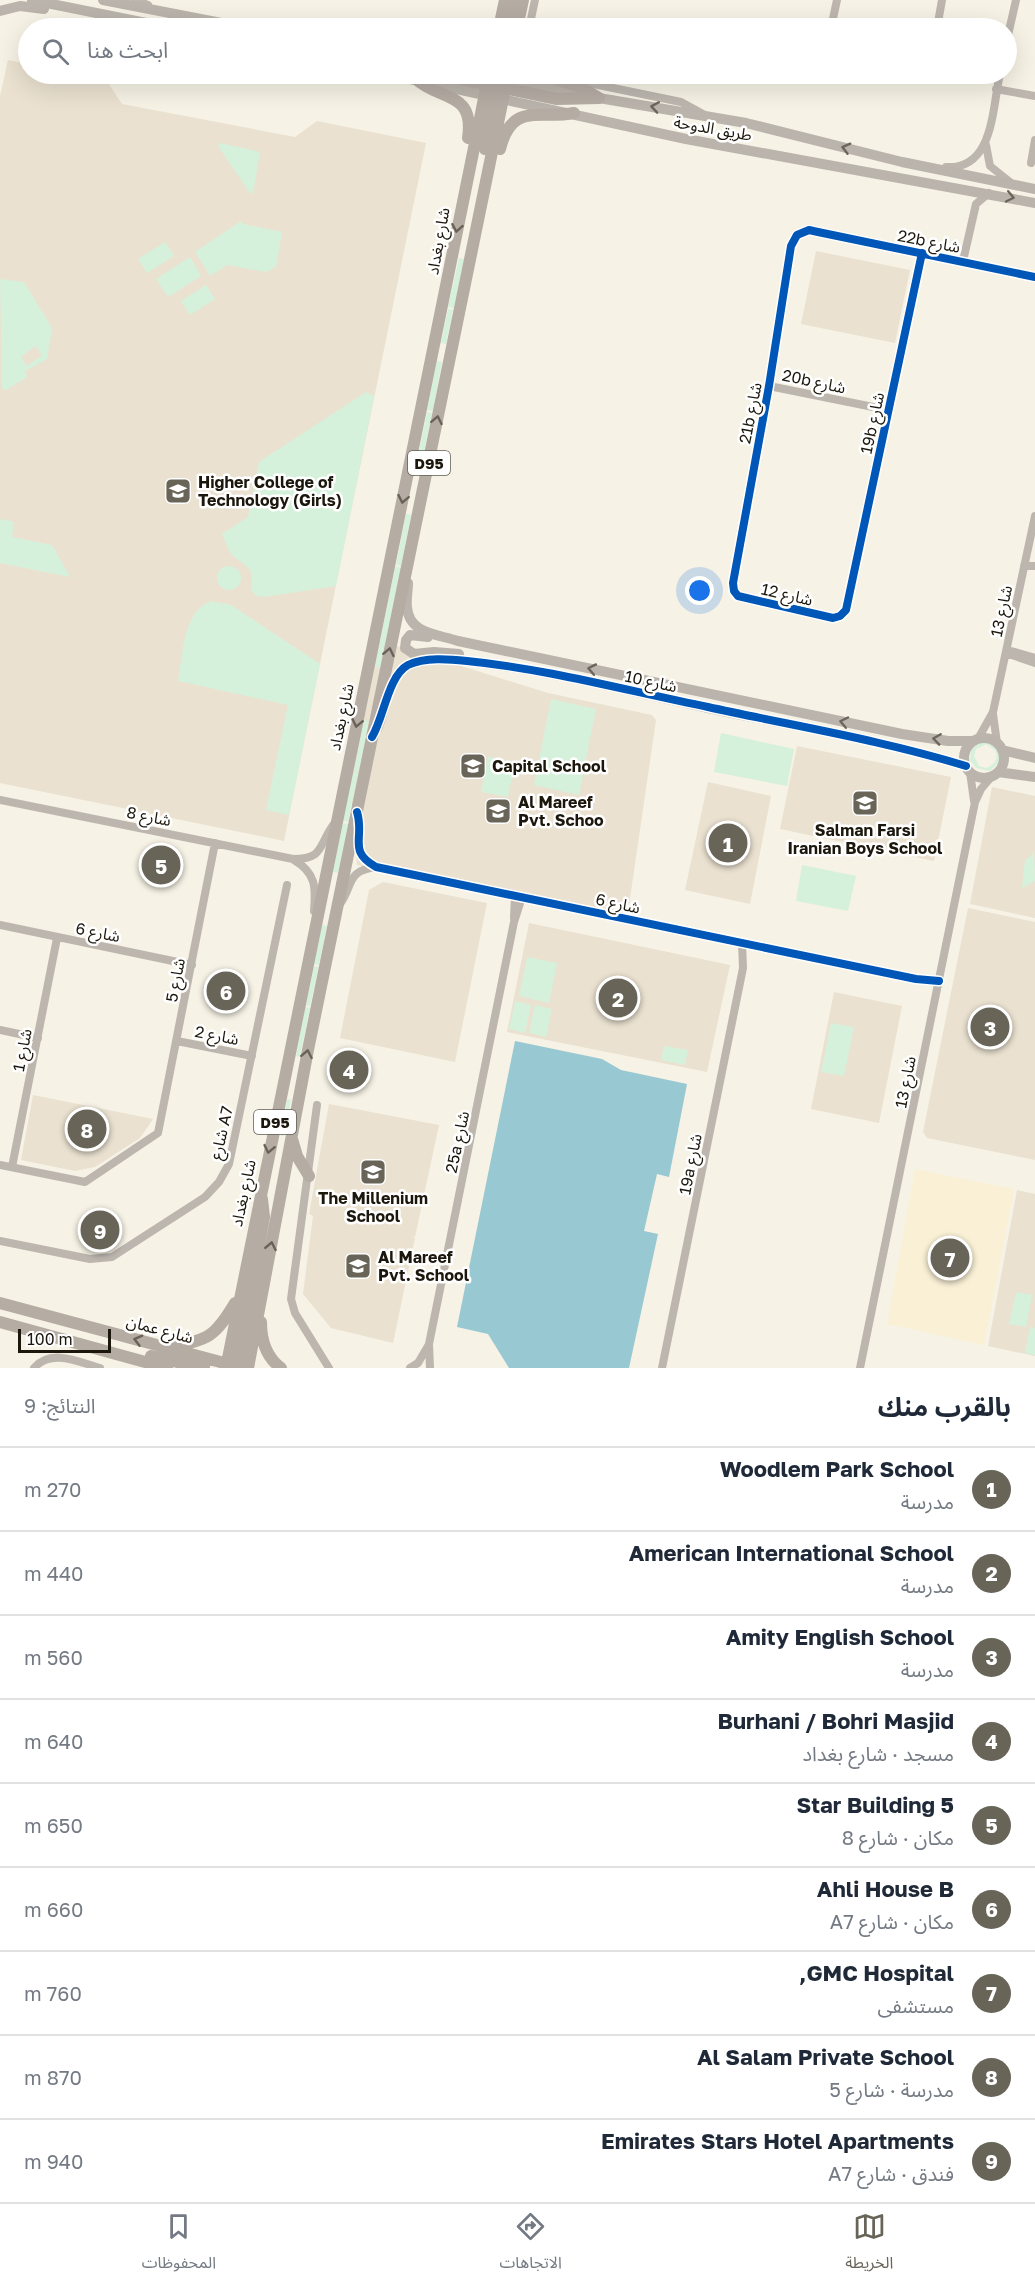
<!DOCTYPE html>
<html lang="ar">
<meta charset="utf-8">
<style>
:root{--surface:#fff;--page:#f2f2f3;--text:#1f2937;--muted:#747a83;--line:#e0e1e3;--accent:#686458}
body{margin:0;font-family:"Golos Text","Noto Sans Arabic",sans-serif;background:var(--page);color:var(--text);direction:rtl}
.scale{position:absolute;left:18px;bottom:15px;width:93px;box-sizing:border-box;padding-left:6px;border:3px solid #1b170c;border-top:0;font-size:16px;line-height:21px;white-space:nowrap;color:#1b170c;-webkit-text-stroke:4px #fff;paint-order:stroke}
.you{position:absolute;left:700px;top:591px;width:21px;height:21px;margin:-15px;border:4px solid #fff;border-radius:50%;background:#1a73e8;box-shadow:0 0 0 9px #1a73e833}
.badge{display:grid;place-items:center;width:39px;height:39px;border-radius:50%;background:var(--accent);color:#fff;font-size:20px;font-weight:700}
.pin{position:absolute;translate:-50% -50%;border:3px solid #fff;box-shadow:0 2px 6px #0006}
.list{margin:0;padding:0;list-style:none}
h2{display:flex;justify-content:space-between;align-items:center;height:78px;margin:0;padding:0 24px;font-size:26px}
h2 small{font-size:20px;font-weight:400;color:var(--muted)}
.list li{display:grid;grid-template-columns:39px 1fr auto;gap:18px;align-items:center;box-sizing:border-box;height:84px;padding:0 24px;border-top:2px solid var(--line)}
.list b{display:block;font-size:22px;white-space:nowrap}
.list p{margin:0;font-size:20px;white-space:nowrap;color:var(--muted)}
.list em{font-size:20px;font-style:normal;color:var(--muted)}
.icon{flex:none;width:33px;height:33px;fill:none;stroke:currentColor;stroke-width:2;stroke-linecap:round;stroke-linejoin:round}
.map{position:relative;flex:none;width:1035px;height:1368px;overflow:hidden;direction:ltr}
.search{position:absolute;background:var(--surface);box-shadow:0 6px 24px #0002;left:18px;right:18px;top:18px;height:66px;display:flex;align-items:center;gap:15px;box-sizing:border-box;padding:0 21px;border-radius:33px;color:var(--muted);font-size:22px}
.sheet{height:834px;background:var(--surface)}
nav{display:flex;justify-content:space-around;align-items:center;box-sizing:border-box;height:84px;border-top:2px solid var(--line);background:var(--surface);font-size:16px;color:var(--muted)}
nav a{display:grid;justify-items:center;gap:3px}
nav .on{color:var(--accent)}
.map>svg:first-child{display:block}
</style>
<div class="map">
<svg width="1035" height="1368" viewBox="0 0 1035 1368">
<rect width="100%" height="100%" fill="#f6f2e5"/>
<!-- built -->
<path fill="#f9f0d5" d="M 915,1169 L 1014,1189 L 984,1345 L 887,1324 Z"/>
<!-- education -->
<path fill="#eae1d0" d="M 8,60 L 28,64 L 28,74 L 80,74 L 105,78 L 122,104 L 295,137 L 317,121 L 426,143 L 284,841 L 0,783 L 0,96 Z
M 816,251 L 910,270 L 895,343 L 801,324 Z
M 372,638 L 548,693 L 652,715 L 656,720 L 627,919 L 357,865 L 348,758 Z
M 797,746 L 951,777 L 934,861 L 780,829 Z
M 708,782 L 771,796 L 750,904 L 685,890 Z
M 992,787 L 1035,796 L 1035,918 L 970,904 Z
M 383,882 L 487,903 L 455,1062 L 340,1038 L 369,890 Z
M 968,908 L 1035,922 L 1035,1160 L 927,1138 L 923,1132 Z
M 529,923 L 730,965 L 707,1072 L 507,1032 Z
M 834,992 L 902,1006 L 879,1123 L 811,1109 Z
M 33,1095 L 153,1119 L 140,1138 L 95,1167 L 75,1171 L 21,1160 Z
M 329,1104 L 439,1125 L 415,1237 L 410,1236 L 415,1238 L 393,1343 L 331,1328 L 303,1294 L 313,1216 L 309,1214 Z
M 1017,1190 L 1035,1194 L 1035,1356 L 988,1346 Z"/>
<!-- green -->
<path fill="#d6f1db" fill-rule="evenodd" d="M 220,143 L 260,152 L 253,193 L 250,193 L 218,146 Z
M 241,221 L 243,224 L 282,232 L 276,267 L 266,272 L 227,265 L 210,276 L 195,252 Z
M 165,242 L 174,256 L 147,273 L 138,259 Z
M 190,257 L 201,276 L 168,297 L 156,279 Z
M 459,258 L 464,259 L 454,308 L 448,307 Z
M 0,279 L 24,282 L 52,328 L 47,359 L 25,371 L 27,377 L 6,390 L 2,388 ZM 35,346 L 42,355 L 27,366 L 21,357 Z
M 206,285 L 215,299 L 190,315 L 181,301 Z
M 448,309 L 453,310 L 446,344 L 441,343 Z
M 437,361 L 442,362 L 433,411 L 427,410 Z
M 366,392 L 374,396 L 336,586 L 265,597 L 256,596 L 251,590 C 254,567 248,568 233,556 C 228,551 225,540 222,534 L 248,517 L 259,462 Z
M 427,412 L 432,413 L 422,462 L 417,461 Z
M 406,514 L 411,515 L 401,566 L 396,565 Z
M 0,519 L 14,522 L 12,537 L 52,545 L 70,577 L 0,563 Z
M217 578a12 12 0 1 1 24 0a12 12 0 1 1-24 0Z
M 395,566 L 401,568 L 380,668 L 375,667 Z
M 211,601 L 231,605 L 320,664 L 289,815 L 266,810 L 288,705 L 178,681 C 183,655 182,612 211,601 Z
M 551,699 L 596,709 L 579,795 L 534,785 Z
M 364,720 L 369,722 L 359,771 L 354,770 Z
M 721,733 L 794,749 L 787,786 L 714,772 Z
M 983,740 C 995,741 1002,749 1000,761 L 990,771 L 976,768 L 970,760 L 971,750 ZM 986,744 L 995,750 C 999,758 995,765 986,768 L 979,766 L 974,756 L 976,749 Z
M 488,757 L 515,762 L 508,797 L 481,792 Z
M 353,771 L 358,772 L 348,822 L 343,821 Z
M 343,823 L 348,824 L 338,873 L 333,872 Z
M 1034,850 L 1035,881 L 1022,888 L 1025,860 L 1031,856 Z
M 802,865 L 856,876 L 848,911 L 796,901 Z
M 322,925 L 327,926 L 319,965 L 314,964 Z
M 527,957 L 557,963 L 549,1003 L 519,996 Z
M 314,966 L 319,967 L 310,1006 L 306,1005 Z
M 515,1001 L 531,1005 L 525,1033 L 509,1029 Z
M 535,1005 L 552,1009 L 546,1037 L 529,1033 Z
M 305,1007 L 310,1008 L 300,1057 L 296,1056 Z
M 831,1023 L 854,1027 L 844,1076 L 821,1072 Z
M 664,1046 L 688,1050 L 685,1065 L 661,1060 Z
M 287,1099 L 291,1100 L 284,1136 L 281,1136 Z
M 1016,1292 L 1032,1295 L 1026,1327 L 1009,1324 Z
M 1030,1327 L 1035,1328 L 1035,1355 L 1025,1353 Z"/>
<!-- water -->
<path fill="#98c8d1" d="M 515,1041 L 602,1059 L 621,1070 L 687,1084 L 669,1177 L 657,1174 L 644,1231 L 658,1234 L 629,1368 L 509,1368 L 488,1334 L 457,1327 Z"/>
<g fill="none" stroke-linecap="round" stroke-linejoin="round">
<!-- street -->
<path stroke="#bcb6af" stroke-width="8" d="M 135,0 L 148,5
M 529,28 L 535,0
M 831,28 L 837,0
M 937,28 L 942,0
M 1006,44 L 1016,0
M 574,80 L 681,102 L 703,114
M 996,89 L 1035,96
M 986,145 L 990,166 L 1010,182
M 1031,163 L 1035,140
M 946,167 C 994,170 992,108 1000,74
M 922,253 L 846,610 L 840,616 L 833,618 L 738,596 L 734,591 L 733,583 L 769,386 L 791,246 L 797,235 L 809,230 L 818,232 L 1035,277
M 963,261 L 976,204 L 989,193
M 769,386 L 888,410
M 1024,566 L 1035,566
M 1011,651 L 1035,658
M 1006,653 L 1035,663
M 993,714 L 997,743
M 978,739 L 993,712 L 1035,516
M 970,772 L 974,801
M 0,800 L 293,859 C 325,859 318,845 334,824
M 358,817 C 364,841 348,851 376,867 L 916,979 L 939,981
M 294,860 C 316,873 316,887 314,911
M 340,904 C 354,884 346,871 376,867
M 514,918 L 515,896
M 0,925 L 192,965
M 0,1030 L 38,1038
M 177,1041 L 252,1056
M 317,1105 L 291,1299 L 295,1313 L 329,1368
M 0,1165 L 85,1182 L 158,1133 L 215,843
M 12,1167 L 57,938
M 0,1241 L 90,1259 L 112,1257 L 205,1197 L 219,1182 L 229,1164 L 287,885
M 34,1368 C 51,1348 79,1362 100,1368
M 410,1368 L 418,1363 L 428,1346
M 430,1368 L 429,1344 L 514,922 L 522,897
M 662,1368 L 743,968 L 742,943
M 860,1368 L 975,802 L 981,789 L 993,775"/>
<!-- secondary -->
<path stroke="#bab4ac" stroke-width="10" d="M 32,0 L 171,28
M 103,0 L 247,28
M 0,11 L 20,6 L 44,9
M 387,74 L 686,139 L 1035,203
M 480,74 L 599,98 L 746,123 L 902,162 L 1035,189
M 408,583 C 408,591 406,599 407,607 C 409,634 437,634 458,641 L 902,734 L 948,741 L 974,741
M 428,637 L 410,635 L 406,640 L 405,648 L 414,654 L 434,652 L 459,654
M 377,729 C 386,709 387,676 409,665 C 425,657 449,659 467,661 C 548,670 629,691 708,708 C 794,726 882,740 966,766
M964 758a20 20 0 1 1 40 0a20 20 0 1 1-40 0Z
M 1002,750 L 1035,758
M 998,772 L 1035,777"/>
<!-- primary -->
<path stroke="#b5aca4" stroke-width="12" d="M 499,28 L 505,0
M 508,28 L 514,0
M 517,28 L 523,0
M 436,74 L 557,99 L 599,98
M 540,74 L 581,87 L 599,98
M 416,79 C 440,101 475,91 468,138
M 485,149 L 499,74
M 500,149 C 512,101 539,120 574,113
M 292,1139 L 297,1156 L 309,1176
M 0,1303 L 243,1368
M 0,1322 L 167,1368
M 261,1322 C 261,1341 266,1357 281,1368
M 169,1346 C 208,1342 216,1335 235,1303
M 151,1356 L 204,1368
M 226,1368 L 489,74
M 237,1368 L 264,1217 L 262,1199
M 248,1368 L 308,1050 L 508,74"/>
<defs>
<path id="cycleway" d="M 922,253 L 846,610 L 840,616 L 833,618 L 738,596 L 734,591 L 733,583 L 769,386 L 791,246 L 797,235 L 809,230 L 818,232 L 1035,277
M 372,737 C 384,717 388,676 408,665 C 425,657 449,659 467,661 C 548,669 628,691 708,707 C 794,726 882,740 966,766
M 357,812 C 365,838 347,851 376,867 L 916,979 L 939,981"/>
</defs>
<!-- cycleway casing -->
<use href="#cycleway" stroke="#fff" stroke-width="11"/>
<!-- cycleway -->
<use href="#cycleway" stroke="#0057b8" stroke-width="8"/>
</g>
<!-- one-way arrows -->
<defs><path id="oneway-chevron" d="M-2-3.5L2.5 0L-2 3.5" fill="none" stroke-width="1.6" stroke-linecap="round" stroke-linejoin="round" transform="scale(1.5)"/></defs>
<g stroke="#6a665c">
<use href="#oneway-chevron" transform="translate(655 107) rotate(-171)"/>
<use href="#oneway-chevron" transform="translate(846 148) rotate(-165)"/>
<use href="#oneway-chevron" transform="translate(1010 197) rotate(12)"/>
<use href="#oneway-chevron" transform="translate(592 669) rotate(-169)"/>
<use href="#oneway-chevron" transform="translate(844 722) rotate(-168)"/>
<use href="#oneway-chevron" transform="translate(937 739) rotate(-172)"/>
</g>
<g stroke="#686258">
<use href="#oneway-chevron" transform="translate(457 228) rotate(100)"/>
<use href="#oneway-chevron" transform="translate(437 420) rotate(-79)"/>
<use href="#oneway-chevron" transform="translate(403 499) rotate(101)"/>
<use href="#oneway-chevron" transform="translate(389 652) rotate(-78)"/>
<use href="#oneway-chevron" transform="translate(357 723) rotate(102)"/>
<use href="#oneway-chevron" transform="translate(307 1054) rotate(-79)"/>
<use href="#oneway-chevron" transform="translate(269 1149) rotate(102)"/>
<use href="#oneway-chevron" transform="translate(271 1246) rotate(-79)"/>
<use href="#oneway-chevron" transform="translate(138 1340) rotate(-165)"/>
</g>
<!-- icons -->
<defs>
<symbol id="university-square" viewBox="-11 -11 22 22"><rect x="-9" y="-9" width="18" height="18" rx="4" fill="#686458" stroke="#fff"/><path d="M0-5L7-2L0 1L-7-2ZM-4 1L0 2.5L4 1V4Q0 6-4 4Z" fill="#fff"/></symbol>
<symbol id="school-square" viewBox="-11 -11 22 22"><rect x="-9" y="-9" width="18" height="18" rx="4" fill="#686458" stroke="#fff"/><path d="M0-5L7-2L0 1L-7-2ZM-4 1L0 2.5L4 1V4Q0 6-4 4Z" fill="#fff"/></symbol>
</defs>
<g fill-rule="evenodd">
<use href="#university-square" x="163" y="476" width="30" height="30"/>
<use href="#school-square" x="458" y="751" width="30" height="30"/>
<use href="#school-square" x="850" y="788" width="30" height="30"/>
<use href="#school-square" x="483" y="796" width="30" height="30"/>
<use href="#school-square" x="358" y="1157" width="30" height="30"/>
<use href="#school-square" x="343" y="1251" width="30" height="30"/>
</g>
<g text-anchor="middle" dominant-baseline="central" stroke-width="5" stroke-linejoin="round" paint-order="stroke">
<!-- shield labels -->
<g fill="#fff" stroke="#5f5d55" stroke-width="1.5">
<rect x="408" y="451" width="42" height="24" rx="4.5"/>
<rect x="254" y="1110" width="42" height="24" rx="4.5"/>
</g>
<g font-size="15" font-weight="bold" fill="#1b170c">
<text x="429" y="463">D95</text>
<text x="275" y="1122">D95</text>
</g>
<!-- street labels -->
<g font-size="16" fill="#1b170c" stroke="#fff">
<text transform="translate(713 128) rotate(10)">طريق الدوحة</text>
<text transform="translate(438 241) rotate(-80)">شارع بغداد</text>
<text transform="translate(929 241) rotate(11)">22b شارع</text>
<text transform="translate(814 381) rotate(12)">20b شارع</text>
<text transform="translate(750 413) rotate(-79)">21b شارع</text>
<text transform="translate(872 423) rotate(-78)">19b شارع</text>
<text transform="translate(787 594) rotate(13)">شارع 12</text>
<text transform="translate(1001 611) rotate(-78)">شارع 13</text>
<text transform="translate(651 681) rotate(12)">شارع 10</text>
<text transform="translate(341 717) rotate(-78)">شارع بغداد</text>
<text transform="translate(149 816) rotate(11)">شارع 8</text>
<text transform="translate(618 903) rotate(12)">شارع 6</text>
<text transform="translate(98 932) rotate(11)">شارع 6</text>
<text transform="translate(175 980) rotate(-79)">شارع 5</text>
<text transform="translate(217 1035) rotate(11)">شارع 2</text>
<text transform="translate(22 1050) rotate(-79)">شارع 1</text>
<text transform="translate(905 1082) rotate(-79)">شارع 13</text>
<text transform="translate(221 1133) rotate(-77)">شارع A7</text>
<text transform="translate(457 1142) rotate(-78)">25a شارع</text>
<text transform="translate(690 1164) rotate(-79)">19a شارع</text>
<text transform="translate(243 1193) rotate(-78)">شارع بغداد</text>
<text transform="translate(160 1329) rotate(15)">شارع عمان</text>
</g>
<!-- poi labels -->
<g font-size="16" font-weight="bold" fill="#1b170c" stroke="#fff" text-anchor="start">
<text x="198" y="482">Higher College of<tspan x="198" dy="18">Technology (Girls)</tspan></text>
<text x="492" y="766">Capital School</text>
<text x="518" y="802">Al Mareef<tspan x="518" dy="18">Pvt. Schoo</tspan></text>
<text x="865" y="830" text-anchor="middle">Salman Farsi<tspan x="865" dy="18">Iranian Boys School</tspan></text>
<text x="373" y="1198" text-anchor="middle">The Millenium<tspan x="373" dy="18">School</tspan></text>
<text x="378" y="1257">Al Mareef<tspan x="378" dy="18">Pvt. School</tspan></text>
</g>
</g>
</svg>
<div class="scale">100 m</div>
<div class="you"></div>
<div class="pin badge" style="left:728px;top:843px">1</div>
<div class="pin badge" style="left:618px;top:998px">2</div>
<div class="pin badge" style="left:990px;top:1027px">3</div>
<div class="pin badge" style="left:349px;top:1070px">4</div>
<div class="pin badge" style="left:161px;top:865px">5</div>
<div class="pin badge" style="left:226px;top:991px">6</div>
<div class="pin badge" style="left:950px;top:1258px">7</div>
<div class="pin badge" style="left:87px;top:1129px">8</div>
<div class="pin badge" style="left:100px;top:1230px">9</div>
<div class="search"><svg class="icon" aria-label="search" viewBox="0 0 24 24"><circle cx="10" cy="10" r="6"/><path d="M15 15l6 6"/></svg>ابحث هنا</div>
</div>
<section class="sheet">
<h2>بالقرب منك<small>النتائج: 9</small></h2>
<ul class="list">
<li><span class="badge">1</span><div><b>Woodlem Park School</b><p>مدرسة</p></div><em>270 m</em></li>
<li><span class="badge">2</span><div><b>American International School</b><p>مدرسة</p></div><em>440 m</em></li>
<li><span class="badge">3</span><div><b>Amity English School</b><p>مدرسة</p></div><em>560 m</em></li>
<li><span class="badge">4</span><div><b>Burhani / Bohri Masjid</b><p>مسجد · شارع بغداد</p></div><em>640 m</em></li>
<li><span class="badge">5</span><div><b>5 Star Building</b><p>مكان · شارع 8</p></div><em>650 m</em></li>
<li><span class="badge">6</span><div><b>Ahli House B</b><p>مكان · شارع A7</p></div><em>660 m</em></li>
<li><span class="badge">7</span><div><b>GMC Hospital,</b><p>مستشفى</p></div><em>760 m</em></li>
<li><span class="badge">8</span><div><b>Al Salam Private School</b><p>مدرسة · شارع 5</p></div><em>870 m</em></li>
<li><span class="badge">9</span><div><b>Emirates Stars Hotel Apartments</b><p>فندق · شارع A7</p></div><em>940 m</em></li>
</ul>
</section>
<nav>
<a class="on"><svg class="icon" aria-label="map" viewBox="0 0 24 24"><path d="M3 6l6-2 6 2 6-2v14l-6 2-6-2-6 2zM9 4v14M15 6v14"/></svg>الخريطة</a>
<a><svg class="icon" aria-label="directions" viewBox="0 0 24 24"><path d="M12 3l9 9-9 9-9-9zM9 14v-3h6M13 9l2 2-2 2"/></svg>الاتجاهات</a>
<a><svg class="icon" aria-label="saved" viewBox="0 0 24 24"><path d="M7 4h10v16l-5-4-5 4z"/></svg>المحفوظات</a>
</nav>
